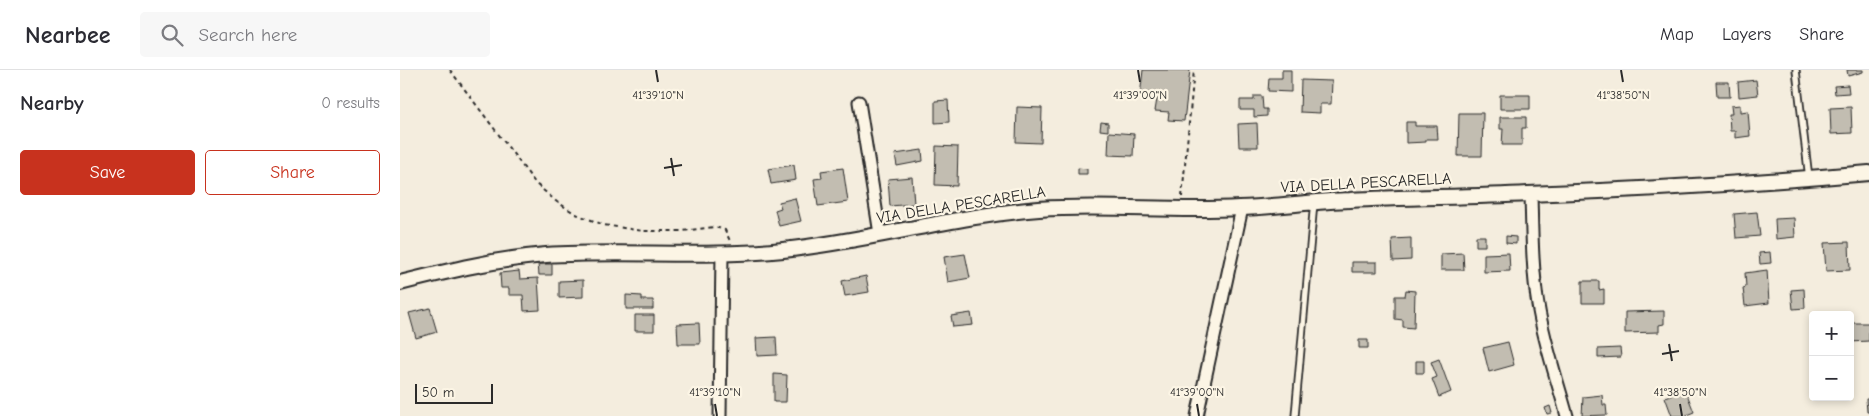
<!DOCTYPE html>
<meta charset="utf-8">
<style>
:root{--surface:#fff;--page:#f7f7f7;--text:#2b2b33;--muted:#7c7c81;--line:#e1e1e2;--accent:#c8321e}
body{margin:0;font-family:"Comic Neue",sans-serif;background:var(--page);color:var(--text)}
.controls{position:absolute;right:15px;bottom:15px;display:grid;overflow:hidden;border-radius:5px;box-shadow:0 2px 8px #0003}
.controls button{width:45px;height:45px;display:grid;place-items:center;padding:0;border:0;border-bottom:1px solid var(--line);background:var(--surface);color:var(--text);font:25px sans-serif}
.scale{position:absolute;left:15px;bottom:12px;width:78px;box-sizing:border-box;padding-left:5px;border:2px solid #2b2b2b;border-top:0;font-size:14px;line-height:18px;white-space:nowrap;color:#2b2b2b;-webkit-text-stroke:4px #fcf5e5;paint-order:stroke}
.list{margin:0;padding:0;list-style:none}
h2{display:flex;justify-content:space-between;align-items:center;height:65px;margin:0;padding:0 20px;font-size:21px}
h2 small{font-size:16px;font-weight:400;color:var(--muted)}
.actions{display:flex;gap:10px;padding:15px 20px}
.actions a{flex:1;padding:11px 0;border:1px solid var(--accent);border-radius:5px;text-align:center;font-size:18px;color:var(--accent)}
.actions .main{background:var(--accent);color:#fff}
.icon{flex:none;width:28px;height:28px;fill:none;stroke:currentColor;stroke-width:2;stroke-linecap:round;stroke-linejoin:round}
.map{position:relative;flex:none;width:1469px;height:346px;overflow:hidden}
header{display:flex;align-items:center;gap:30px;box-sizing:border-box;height:70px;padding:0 25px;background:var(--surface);border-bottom:1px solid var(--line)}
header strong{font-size:24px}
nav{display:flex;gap:28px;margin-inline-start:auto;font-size:18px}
.search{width:350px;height:45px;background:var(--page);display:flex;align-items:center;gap:12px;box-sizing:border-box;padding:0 18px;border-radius:5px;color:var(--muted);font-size:19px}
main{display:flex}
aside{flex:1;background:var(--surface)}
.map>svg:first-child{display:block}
</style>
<header>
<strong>Nearbee</strong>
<div class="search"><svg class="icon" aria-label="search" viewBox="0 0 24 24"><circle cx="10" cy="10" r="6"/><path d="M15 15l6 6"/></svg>Search here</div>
<nav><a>Map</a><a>Layers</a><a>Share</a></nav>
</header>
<main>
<aside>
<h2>Nearby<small>0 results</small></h2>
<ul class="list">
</ul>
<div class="actions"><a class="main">Save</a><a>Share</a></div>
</aside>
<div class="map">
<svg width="1469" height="346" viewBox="0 0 1469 346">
<rect width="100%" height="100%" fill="#f4edde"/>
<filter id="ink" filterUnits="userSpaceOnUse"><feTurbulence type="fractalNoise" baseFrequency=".02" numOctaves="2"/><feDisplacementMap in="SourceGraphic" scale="10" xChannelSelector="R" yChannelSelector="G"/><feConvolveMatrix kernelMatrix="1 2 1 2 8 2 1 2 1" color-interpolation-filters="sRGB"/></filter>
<g filter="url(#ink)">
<!-- building -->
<path fill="#c2bdb1" stroke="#2b2b2b" d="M 743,0 L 790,0 L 784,51 L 768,50 L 769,42 L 755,41 L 757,29 L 740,27 Z
M 882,0 L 891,0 L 891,22 L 868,21 L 869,8 L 882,8 Z
M 1447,0 L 1463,0 L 1463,2 L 1448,6 Z
M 901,10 L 932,11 L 931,34 L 920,34 L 920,43 L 900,42 Z
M 1356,10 L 1358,25 L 1339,27 L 1338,12 Z
M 1316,12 L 1329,12 L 1330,27 L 1317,27 Z
M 1448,15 L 1449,23 L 1435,24 L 1434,16 Z
M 1100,25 L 1130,25 L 1130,39 L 1100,39 Z
M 854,26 L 862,26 L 863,39 L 867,39 L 867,46 L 854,47 L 854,40 L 840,40 L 840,30 L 854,30 Z
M 548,30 L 549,52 L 535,53 L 535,31 Z
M 1340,35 L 1340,42 L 1348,41 L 1350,66 L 1335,68 L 1335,61 L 1330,61 L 1329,44 L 1332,44 L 1331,36 Z
M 617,37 L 642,38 L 641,73 L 616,72 Z
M 1451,37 L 1452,63 L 1431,64 L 1430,38 Z
M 1059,43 L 1083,43 L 1082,86 L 1058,86 Z
M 1100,47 L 1126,47 L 1126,58 L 1122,58 L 1122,75 L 1102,75 L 1103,59 L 1100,59 Z
M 701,52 L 708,53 L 708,61 L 700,60 Z
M 1006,52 L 1015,52 L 1015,56 L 1037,56 L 1038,69 L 1026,69 L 1026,72 L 1006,73 Z
M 857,53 L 858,77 L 839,77 L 838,54 Z
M 709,62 L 734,64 L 733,86 L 708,85 Z
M 536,76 L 558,77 L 557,116 L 535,115 Z
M 522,80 L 523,91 L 497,96 L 495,84 Z
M 394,95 L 396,110 L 371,114 L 368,99 Z
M 443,98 L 448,132 L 418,136 L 414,109 L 422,108 L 421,101 Z
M 678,98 L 687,99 L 687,104 L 678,104 Z
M 512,107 L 514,134 L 490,136 L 488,109 Z
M 395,128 L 401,151 L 379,156 L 375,140 L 381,138 L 379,132 Z
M 1357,142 L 1360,166 L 1336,168 L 1334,144 Z
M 1394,148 L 1395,167 L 1376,169 L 1375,149 Z
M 1076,166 L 1085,166 L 1085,176 L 1076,176 Z
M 1106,166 L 1116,167 L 1116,174 L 1106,173 Z
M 1011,168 L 1011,190 L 993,191 L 992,169 Z
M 1449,172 L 1450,200 L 1426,201 L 1424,173 Z
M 1370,182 L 1371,193 L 1360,194 L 1359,183 Z
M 1063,183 L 1064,200 L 1041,200 L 1041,184 Z
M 1109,183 L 1110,201 L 1084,202 L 1084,184 Z
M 565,184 L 570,208 L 548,212 L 544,187 Z
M 952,192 L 977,192 L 977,202 L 952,202 Z
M 138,194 L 152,194 L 152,205 L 139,205 Z
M 1367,200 L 1369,233 L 1345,236 L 1343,218 L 1346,217 L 1345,203 Z
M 119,201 L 120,209 L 138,208 L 140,240 L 124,241 L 123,225 L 109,225 L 109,218 L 101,218 L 100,203 Z
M 466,206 L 469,222 L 445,226 L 442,211 Z
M 183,210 L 183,227 L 159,228 L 159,211 Z
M 1182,211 L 1199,211 L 1199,220 L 1204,219 L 1204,233 L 1182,233 Z
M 1404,219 L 1405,238 L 1393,239 L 1391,220 Z
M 1006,220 L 1015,221 L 1014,258 L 1003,257 L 1003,250 L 995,249 L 995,226 L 1005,226 Z
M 226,225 L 242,226 L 242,230 L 253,230 L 253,239 L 226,239 Z
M 30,238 L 37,262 L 16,268 L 9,243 Z
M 1264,241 L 1264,254 L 1259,255 L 1259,262 L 1225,263 L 1225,242 Z
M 571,243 L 573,255 L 553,257 L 551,246 Z
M 235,245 L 254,245 L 254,261 L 235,261 Z
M 299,253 L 300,274 L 278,274 L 277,254 Z
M 1450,253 L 1469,253 L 1469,271 L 1450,272 Z
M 376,267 L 377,285 L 357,286 L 356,268 Z
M 959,270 L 968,270 L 968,278 L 959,278 Z
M 1108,272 L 1114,295 L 1089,302 L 1083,278 Z
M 1220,278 L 1221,287 L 1198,288 L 1198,279 Z
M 1039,289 L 1051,322 L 1039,327 L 1032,309 L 1037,307 L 1031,292 Z
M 1016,291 L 1024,291 L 1024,303 L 1016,303 Z
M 374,304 L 387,305 L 386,332 L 374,332 Z
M 1285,319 L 1294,342 L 1284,346 L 1272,346 L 1265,327 Z
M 1202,325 L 1203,335 L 1206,335 L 1207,345 L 1182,346 L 1183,327 Z
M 1466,329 L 1469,329 L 1469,342 L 1467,342 Z
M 1150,336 L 1152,343 L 1147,344 L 1145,338 Z"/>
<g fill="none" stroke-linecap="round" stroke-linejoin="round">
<defs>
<path id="service" d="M 1396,0 L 1409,108
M 895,346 L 914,132"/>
<path id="minor" d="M 459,32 L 480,164
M 1131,124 C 1132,161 1132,199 1138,235 C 1144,273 1157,309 1167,346
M 320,346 L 322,183
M 797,346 L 842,138"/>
<path id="tertiary" d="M 0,213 C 48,201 96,189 146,185 C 224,180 304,188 383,180 C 469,171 553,146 639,139 C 706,134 773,142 839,138 C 877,137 913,131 950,130 C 1010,127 1069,127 1128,124 C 1242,120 1356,113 1469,103"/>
</defs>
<!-- service casing -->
<use href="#service" stroke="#2b2b2b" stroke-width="9"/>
<!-- minor casing -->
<use href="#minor" stroke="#2b2b2b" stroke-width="15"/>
<!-- tertiary casing -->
<use href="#tertiary" stroke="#2b2b2b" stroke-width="18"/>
<!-- path -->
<path stroke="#2b2b2b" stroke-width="2" stroke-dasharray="4 4" stroke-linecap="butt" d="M 50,0 L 136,114 L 157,132 L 176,144 L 204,155 L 243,161 L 283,161 L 315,157 L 325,160 L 330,171
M 782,127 L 794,0"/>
<!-- service -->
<use href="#service" stroke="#fcf5e5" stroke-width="5.5"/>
<!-- minor -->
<use href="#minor" stroke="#fcf5e5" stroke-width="11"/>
<!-- tertiary -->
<use href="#tertiary" stroke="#fcf5e5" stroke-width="14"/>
</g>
</g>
<!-- ticks -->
<path fill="none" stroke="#2b2b2b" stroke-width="2" d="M 256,0 L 258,12M 738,0 L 740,12M 1221,0 L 1223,12M 271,88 L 274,106M 264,98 L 282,95M 1269,274 L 1272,291M 1262,284 L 1279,281M 315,334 L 317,346M 797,334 L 799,346M 1280,334 L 1282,346"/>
<g text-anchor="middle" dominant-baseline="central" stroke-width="4.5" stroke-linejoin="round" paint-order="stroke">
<!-- street labels -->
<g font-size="16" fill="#2b2b2b" stroke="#fcf5e5">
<text transform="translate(966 113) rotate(-3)">VIA DELLA PESCARELLA</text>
<text transform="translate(561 135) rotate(-9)">VIA DELLA PESCARELLA</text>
</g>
</g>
<g font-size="12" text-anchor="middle" fill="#2b2b2b" stroke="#fcf5e5" stroke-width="4.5" stroke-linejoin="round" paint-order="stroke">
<text x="258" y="29">41°39'10"N</text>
<text x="740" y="29">41°39'00"N</text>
<text x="1223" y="29">41°38'50"N</text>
<text x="315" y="326">41°39'10"N</text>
<text x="797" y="326">41°39'00"N</text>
<text x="1280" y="326">41°38'50"N</text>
</g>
</svg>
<div class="controls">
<button>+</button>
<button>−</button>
</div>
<div class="scale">50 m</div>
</div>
</main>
